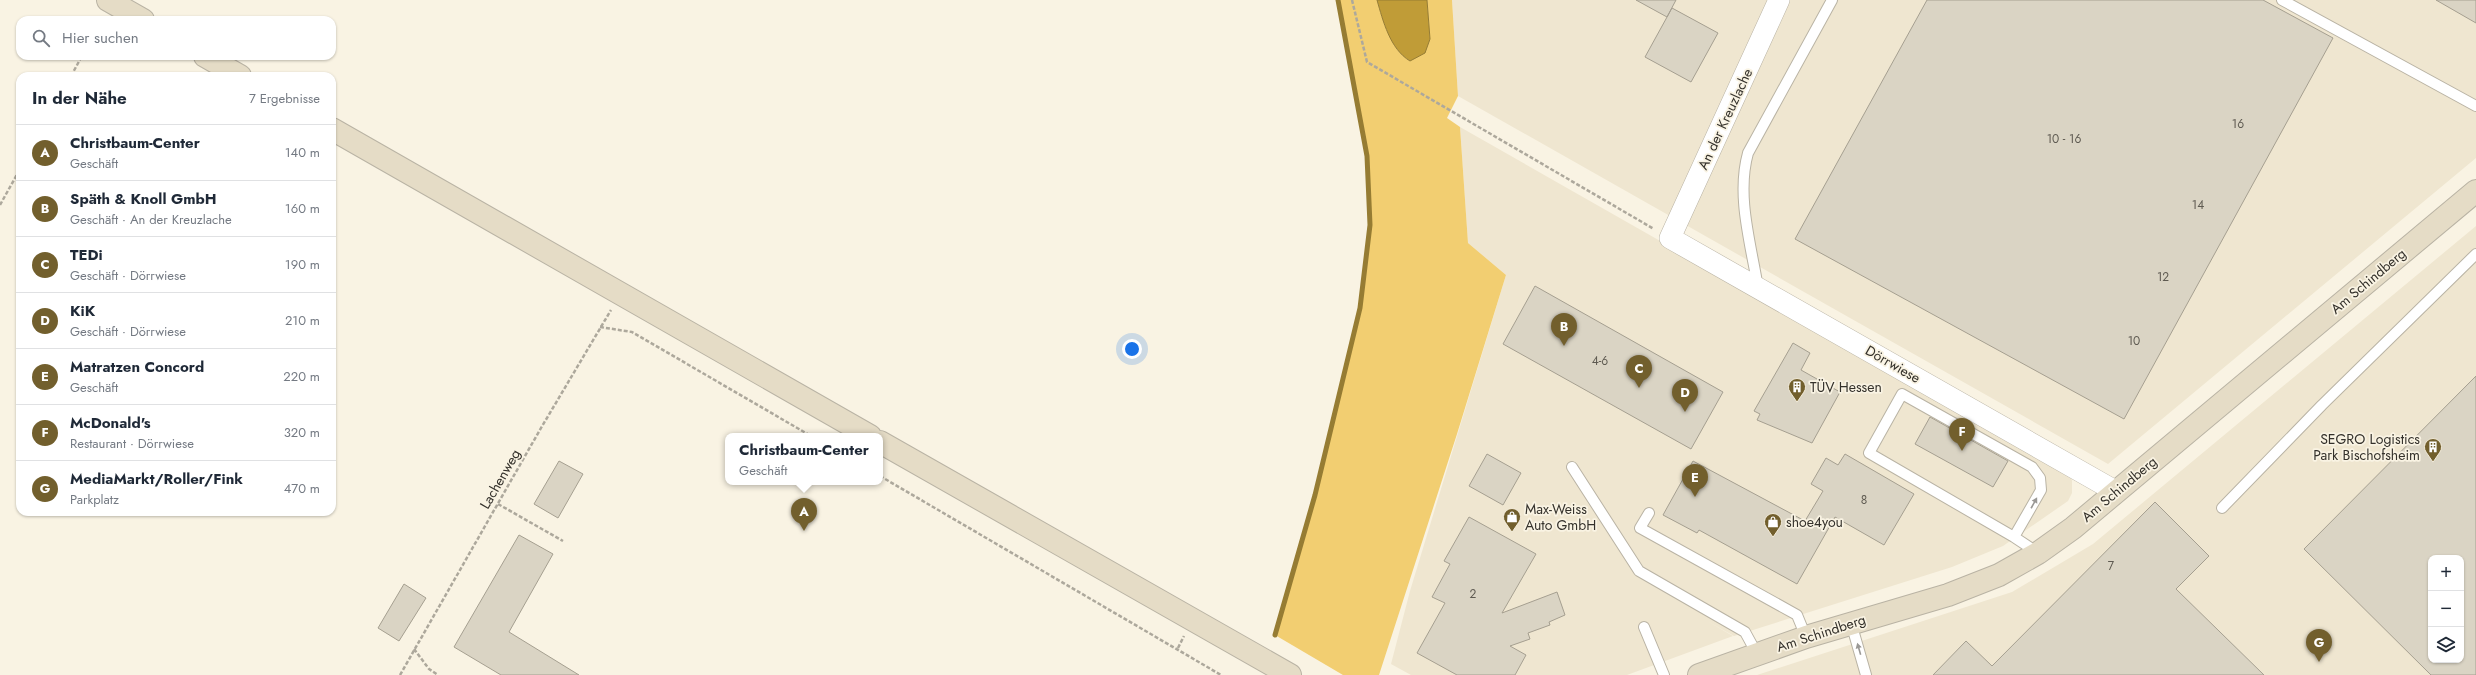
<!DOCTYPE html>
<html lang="de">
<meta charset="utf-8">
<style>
:root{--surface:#fff;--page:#f6f6f7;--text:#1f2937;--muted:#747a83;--line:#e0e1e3;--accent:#725f2d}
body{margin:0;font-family:Jost,sans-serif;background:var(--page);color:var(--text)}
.controls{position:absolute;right:12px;bottom:12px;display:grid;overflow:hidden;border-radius:8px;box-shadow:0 1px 3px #0004}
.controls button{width:36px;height:36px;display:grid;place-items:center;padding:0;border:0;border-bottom:1px solid var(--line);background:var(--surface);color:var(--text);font:20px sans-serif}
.you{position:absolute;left:1132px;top:349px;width:14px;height:14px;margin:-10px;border:3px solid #fff;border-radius:50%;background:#1a73e8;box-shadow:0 0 0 6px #1a73e833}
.badge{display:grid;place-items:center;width:26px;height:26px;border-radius:50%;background:var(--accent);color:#fff;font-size:13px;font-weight:700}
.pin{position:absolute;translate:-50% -33px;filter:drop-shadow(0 1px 2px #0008)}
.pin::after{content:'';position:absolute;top:21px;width:14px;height:12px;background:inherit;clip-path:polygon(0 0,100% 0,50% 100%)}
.popup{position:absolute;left:725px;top:433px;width:158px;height:52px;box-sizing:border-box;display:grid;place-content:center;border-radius:8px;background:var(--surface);filter:drop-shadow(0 1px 3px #0005);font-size:13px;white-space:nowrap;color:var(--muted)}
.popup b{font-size:15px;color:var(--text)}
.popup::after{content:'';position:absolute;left:50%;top:100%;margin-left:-8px;border:8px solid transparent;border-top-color:var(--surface)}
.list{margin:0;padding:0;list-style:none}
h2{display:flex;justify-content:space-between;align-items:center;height:52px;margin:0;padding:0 16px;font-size:17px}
h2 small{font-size:13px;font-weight:400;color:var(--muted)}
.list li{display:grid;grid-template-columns:26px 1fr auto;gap:12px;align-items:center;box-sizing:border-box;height:56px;padding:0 16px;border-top:1px solid var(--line)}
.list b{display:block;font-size:15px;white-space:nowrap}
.list p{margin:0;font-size:13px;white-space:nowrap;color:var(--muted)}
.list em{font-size:13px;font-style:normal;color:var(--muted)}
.icon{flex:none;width:22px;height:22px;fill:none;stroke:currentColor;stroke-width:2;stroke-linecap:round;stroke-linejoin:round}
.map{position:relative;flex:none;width:2476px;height:675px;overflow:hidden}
.search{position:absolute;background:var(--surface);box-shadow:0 1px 3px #0004;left:16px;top:16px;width:320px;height:44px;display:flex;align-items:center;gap:10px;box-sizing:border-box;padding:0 14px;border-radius:12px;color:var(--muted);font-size:15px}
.panel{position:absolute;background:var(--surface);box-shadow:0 1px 3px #0004;left:16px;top:72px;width:320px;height:444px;border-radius:12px}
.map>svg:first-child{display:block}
</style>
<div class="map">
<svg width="2476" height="675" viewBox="0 0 2476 675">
<rect width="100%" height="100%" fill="#f9f3e3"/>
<!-- built -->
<path fill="#efe6d0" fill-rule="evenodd" d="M 1452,0 L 2476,0 L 2476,158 L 2108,464 L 1458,96 Z
M 1460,127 L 2066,472 L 2072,480 L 2072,493 L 2068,501 L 2003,546 L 1952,567 L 1734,636 L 1707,621 L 1733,636 L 1627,675 L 1411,675 L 1391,664 L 1410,591 L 1506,275 L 1468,243 Z
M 2476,226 L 2476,675 L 1757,675 L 2012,592 L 2093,544 ZM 2431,558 L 2461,558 L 2461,660 L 2431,660 Z"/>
<!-- green -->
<path fill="#f2ce71" d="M 1338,0 L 1377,0 C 1383,21 1390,49 1410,61 L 1430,40 L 1427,0 L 1452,0 L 1458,96 L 1447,118 L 1460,127 L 1468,243 L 1506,275 L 1457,434 L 1379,675 L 1343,675 L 1275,635 L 1315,495 L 1360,308 L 1370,225 L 1367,156 Z"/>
<!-- water -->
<path fill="#c09c37" stroke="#967c33" d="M 1377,0 L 1427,0 L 1430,39 L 1425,53 L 1410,61 C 1390,49 1383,21 1377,0 Z"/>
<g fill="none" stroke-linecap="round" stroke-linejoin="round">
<!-- stream -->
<path stroke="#967c33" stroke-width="5" d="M 1275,635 L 1315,495 L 1360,308 L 1370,225 L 1367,156 L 1338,0"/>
</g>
<!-- building -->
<path fill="#dad4c4" stroke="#a59f90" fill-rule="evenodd" d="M 1636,0 L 1676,0 L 1667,17 Z
M 1927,0 L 2263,0 L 2333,38 L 2124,419 L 1795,239 Z
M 2436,0 L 2476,0 L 2476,23 Z
M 1672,8 L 1718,33 L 1691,82 L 1645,57 Z
M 1535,286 L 1723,392 L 1691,449 L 1503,344 Z
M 1793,343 L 1810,353 L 1801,370 L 1840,392 L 1812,443 L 1757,420 L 1760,414 L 1754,411 Z
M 2476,376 L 2476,675 L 2431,675 L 2304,549 ZM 2431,558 L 2461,558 L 2461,660 L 2431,660 Z
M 1930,417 L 2008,461 L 1993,487 L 1915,444 Z
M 1487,454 L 1521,473 L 1503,505 L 1469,486 Z
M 1845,454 L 1914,494 L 1884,545 L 1835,517 L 1797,584 L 1699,530 L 1697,533 L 1663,515 L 1693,461 L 1805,521 L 1823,491 L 1811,484 L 1826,458 L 1838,465 Z
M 559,461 L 583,474 L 558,518 L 534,504 Z
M 2155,502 L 2209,556 L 2176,589 L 2264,675 L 1933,675 L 1966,641 L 1992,666 Z
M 1469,517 L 1536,554 L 1502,613 L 1557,592 L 1565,615 L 1549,622 L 1550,625 L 1528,633 L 1530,639 L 1510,646 L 1526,655 L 1515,675 L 1457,675 L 1417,653 L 1445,603 L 1432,597 L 1450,564 L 1444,561 Z
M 519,535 L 553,554 L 509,632 L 579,675 L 501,675 L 454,647 Z
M 404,584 L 426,598 L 399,641 L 378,628 Z"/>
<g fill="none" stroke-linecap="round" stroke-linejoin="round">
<defs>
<path id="lane" d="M 2282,0 L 2476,106
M 1758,288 C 1751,244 1736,196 1748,153 L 1832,0
M 1572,467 L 1639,571 L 1745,632 L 1757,654
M 2222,508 L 2322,405 L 2476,254
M 1649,513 L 1640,528 L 1797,615 L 1806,637
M 2014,537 L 2041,490 L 2040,478 L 2032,467 L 1902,394 L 1869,453 L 2014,537 L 2038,553
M 1851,623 L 1866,675
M 1644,627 L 1664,675"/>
<path id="street" d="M 1779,0 L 1670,238 L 2115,491"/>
<path id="secondary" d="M 108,0 L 143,20
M 205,56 L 240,76
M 332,129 L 870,436
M 880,442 L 1290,675
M 1699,675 L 1806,637 L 1948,595 L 1999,575 L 2038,553 L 2073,528 L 2476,191"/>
</defs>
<!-- lane casing -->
<use href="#lane" stroke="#b9b3a4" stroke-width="12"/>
<!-- street casing -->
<use href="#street" stroke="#b9b3a4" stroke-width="22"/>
<!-- secondary casing -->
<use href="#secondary" stroke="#b9b3a4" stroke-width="24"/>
<!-- path -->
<path stroke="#ada89c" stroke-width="2.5" stroke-dasharray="4 2" stroke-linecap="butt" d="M 1352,0 L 1367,62 L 1654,229
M 71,76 L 82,56
M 0,205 L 20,169
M 600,327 L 632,332 L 811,436
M 880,476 L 1221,675
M 498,504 L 563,541
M 1178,648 L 1184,636
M 414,649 L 429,669 L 438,675
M 400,675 L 541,428 L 611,310"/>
<!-- lane -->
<use href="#lane" stroke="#fff" stroke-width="10"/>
<!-- street -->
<use href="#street" stroke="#fff" stroke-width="21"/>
<!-- secondary -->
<use href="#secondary" stroke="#e5dcc6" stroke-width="22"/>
</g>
<!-- one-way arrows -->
<defs><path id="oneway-solid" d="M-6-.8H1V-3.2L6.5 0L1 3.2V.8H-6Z"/></defs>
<g fill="#9a9895">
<use href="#oneway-solid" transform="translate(2034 503) rotate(-61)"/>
<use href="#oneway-solid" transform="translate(1859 649) rotate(-106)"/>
</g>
<!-- icons -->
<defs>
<symbol id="building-pin" viewBox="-11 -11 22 30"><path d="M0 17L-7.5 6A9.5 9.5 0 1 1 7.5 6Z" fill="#725f2d" stroke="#f9f3e3"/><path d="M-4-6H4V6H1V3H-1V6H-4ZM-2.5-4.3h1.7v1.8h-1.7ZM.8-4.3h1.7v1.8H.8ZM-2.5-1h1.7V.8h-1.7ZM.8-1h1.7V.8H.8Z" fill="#fff"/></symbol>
<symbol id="shop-pin" viewBox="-11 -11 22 30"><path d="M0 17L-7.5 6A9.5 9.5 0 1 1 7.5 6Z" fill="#725f2d" stroke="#f9f3e3"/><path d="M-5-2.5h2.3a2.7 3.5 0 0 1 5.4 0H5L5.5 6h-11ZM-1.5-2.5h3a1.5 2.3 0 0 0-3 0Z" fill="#fff"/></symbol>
</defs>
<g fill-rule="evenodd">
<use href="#building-pin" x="1787" y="377" width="20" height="27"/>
<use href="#building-pin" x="2423" y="437" width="20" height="27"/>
<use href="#shop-pin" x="1502" y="507" width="20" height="27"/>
<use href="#shop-pin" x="1763" y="512" width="20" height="27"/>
</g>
<g text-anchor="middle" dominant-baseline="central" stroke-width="3.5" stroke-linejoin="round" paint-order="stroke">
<!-- number labels -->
<g font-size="12" fill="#5e5a51">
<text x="2238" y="124">16</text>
<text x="2064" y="139">10 - 16</text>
<text x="2198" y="205">14</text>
<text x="2163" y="277">12</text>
<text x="2134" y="341">10</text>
<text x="1600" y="361">4-6</text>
<text x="1864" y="500">8</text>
<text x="2111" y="566">7</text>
<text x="1473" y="594">2</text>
</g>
<!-- street labels -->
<g font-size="14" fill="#34312b" stroke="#f9f3e3">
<text transform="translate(1725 119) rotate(-65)">An der Kreuzlache</text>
<text transform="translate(2368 281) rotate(-40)">Am Schindberg</text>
<text transform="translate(1893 364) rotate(30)">Dörrwiese</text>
<text transform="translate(500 479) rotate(-60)">Lachenweg</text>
<text transform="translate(2119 489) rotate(-40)">Am Schindberg</text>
<text transform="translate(1821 633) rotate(-18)">Am Schindberg</text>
</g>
<!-- poi labels -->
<g font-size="14" fill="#34312b" stroke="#f9f3e3" text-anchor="start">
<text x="1810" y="387">TÜV Hessen</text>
<text x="2420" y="439" text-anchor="end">SEGRO Logistics<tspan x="2420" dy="16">Park Bischofsheim</tspan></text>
<text x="1525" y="509">Max-Weiss<tspan x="1525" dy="16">Auto GmbH</tspan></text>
<text x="1786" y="522">shoe4you</text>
</g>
</g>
</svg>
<div class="controls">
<button>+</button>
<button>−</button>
<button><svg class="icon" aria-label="layers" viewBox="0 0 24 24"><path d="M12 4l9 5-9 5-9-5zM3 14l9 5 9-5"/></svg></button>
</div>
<div class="you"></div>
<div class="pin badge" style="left:804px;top:531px">A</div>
<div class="popup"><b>Christbaum-Center</b>Geschäft</div>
<div class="pin badge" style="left:1564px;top:346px">B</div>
<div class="pin badge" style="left:1639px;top:388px">C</div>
<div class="pin badge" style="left:1685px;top:412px">D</div>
<div class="pin badge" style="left:1695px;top:497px">E</div>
<div class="pin badge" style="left:1962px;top:451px">F</div>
<div class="pin badge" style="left:2319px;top:662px">G</div>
<div class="search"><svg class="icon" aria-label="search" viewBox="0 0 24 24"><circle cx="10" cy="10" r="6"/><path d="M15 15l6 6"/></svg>Hier suchen</div>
<section class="panel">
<h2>In der Nähe<small>7 Ergebnisse</small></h2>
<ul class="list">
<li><span class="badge">A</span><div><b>Christbaum-Center</b><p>Geschäft</p></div><em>140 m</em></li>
<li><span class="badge">B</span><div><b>Späth &amp; Knoll GmbH</b><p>Geschäft · An der Kreuzlache</p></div><em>160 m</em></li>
<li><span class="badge">C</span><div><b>TEDi</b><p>Geschäft · Dörrwiese</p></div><em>190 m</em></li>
<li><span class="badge">D</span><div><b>KiK</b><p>Geschäft · Dörrwiese</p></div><em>210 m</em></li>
<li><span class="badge">E</span><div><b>Matratzen Concord</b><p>Geschäft</p></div><em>220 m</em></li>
<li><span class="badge">F</span><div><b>McDonald's</b><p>Restaurant · Dörrwiese</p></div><em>320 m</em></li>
<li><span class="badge">G</span><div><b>MediaMarkt/Roller/Fink</b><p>Parkplatz</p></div><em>470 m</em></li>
</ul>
</section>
</div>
